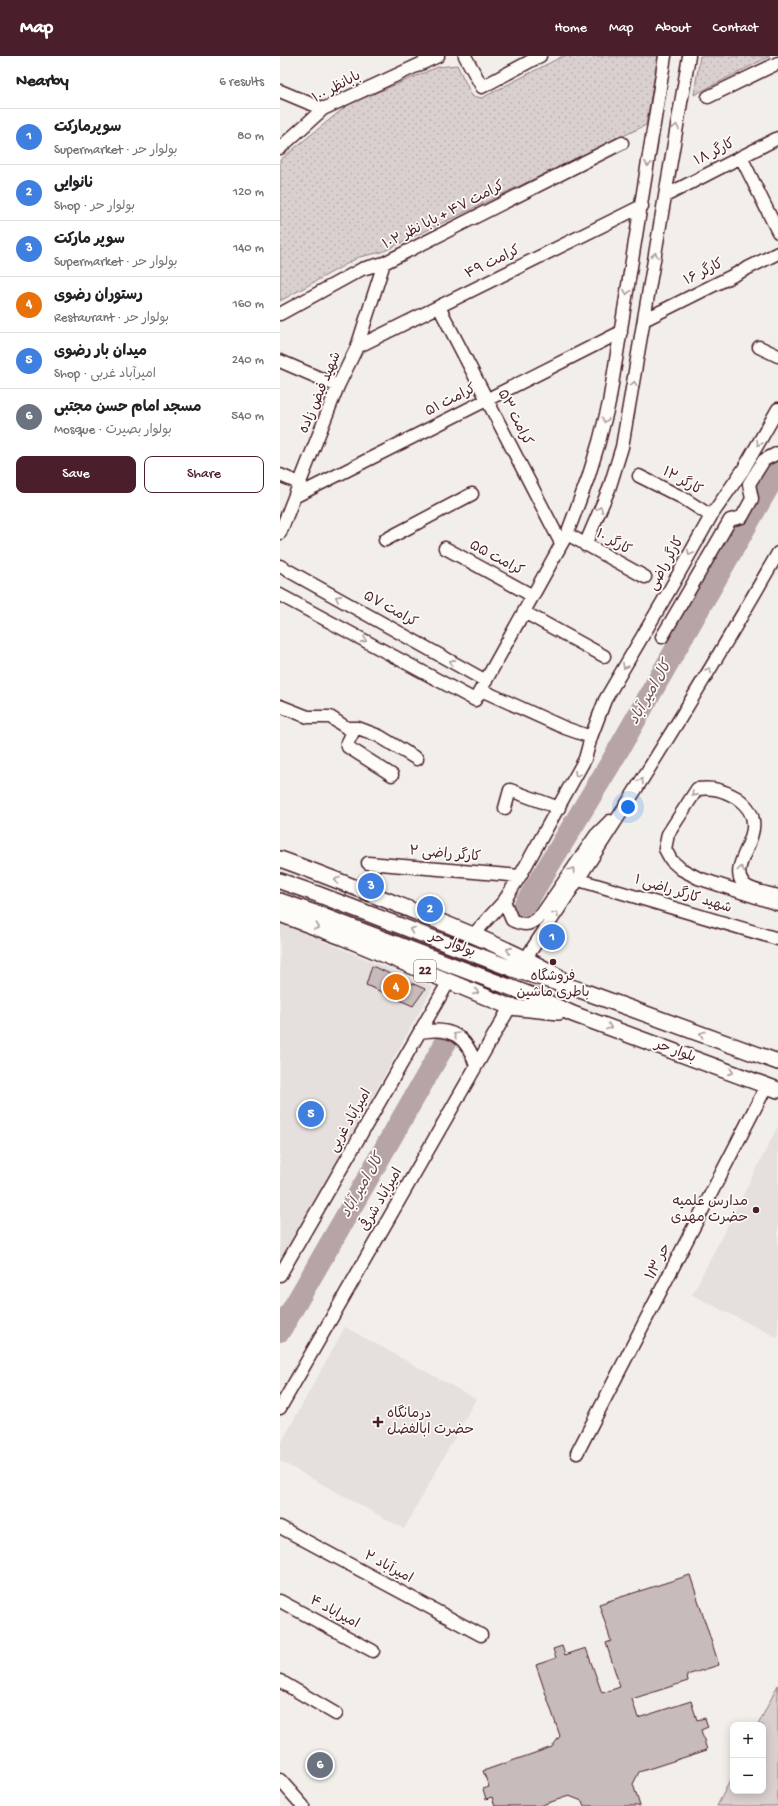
<!DOCTYPE html>
<meta charset="utf-8">
<style>
:root{--surface:#fff;--page:#f2f2f2;--text:#202124;--muted:#757577;--line:#e0e0e0;--accent:#4a1f2b}
body{margin:0;font-family:"Gochi Hand","Playpen Sans Arabic",sans-serif;background:var(--page);color:var(--text)}
.controls{position:absolute;right:12px;bottom:12px;display:grid;overflow:hidden;border-radius:8px;box-shadow:0 2px 10px #0003}
.controls button{width:36px;height:36px;display:grid;place-items:center;padding:0;border:0;border-bottom:1px solid var(--line);background:var(--surface);color:var(--text);font:20px sans-serif}
.you{position:absolute;left:348px;top:751px;width:14px;height:14px;margin:-10px;border:3px solid #fff;border-radius:50%;background:#1a73e8;box-shadow:0 0 0 6px #1a73e833}
.badge{display:grid;place-items:center;width:26px;height:26px;border-radius:50%;background:var(--accent);color:#fff;font-size:13px;font-weight:700}
.pin{position:absolute;translate:-50% -50%;border:2px solid #fff;box-shadow:0 1px 4px #0006}
.list{margin:0;padding:0;list-style:none}
h2{display:flex;justify-content:space-between;align-items:center;height:52px;margin:0;padding:0 16px;font-size:17px}
h2 small{font-size:13px;font-weight:400;color:var(--muted)}
.list li{display:grid;grid-template-columns:26px 1fr auto;gap:12px;align-items:center;box-sizing:border-box;height:56px;padding:0 16px;border-top:1px solid var(--line)}
.list b{display:block;font-size:15px;white-space:nowrap}
.list p{margin:0;font-size:13px;white-space:nowrap;color:var(--muted)}
.list em{font-size:13px;font-style:normal;color:var(--muted)}
.actions{display:flex;gap:8px;padding:12px 16px}
.actions a{flex:1;padding:9px 0;border:1px solid var(--accent);border-radius:8px;text-align:center;font-size:14px;color:var(--accent)}
.actions .main{background:var(--accent);color:#fff}
.map{position:relative;flex:none;width:498px;height:1750px;overflow:hidden}
header{display:flex;align-items:center;gap:24px;box-sizing:border-box;height:56px;padding:0 20px;background:var(--accent);color:#fff}
header strong{font-size:19px}
nav{display:flex;gap:22px;margin-inline-start:auto;font-size:14px}
main{display:flex}
aside{flex:1;background:var(--surface)}
.map>svg:first-child{display:block}
</style>
<header>
<strong>Map</strong>
<nav><a>Home</a><a>Map</a><a>About</a><a>Contact</a></nav>
</header>
<main>
<aside>
<h2>Nearby<small>6 results</small></h2>
<ul class="list">
<li><span class="badge" style="background:#3f7fe0">1</span><div><b>سوپرمارکت</b><p>Supermarket · بولوار حر</p></div><em>80 m</em></li>
<li><span class="badge" style="background:#3f7fe0">2</span><div><b>نانوایی</b><p>Shop · بولوار حر</p></div><em>120 m</em></li>
<li><span class="badge" style="background:#3f7fe0">3</span><div><b>سوپر مارکت</b><p>Supermarket · بولوار حر</p></div><em>140 m</em></li>
<li><span class="badge" style="background:#e8710a">4</span><div><b>رستوران رضوی</b><p>Restaurant · بولوار حر</p></div><em>160 m</em></li>
<li><span class="badge" style="background:#3f7fe0">5</span><div><b>میدان بار رضوی</b><p>Shop · امیرآباد غربی</p></div><em>240 m</em></li>
<li><span class="badge" style="background:#6b7280">6</span><div><b>مسجد امام حسن مجتبی</b><p>Mosque · بولوار بصیرت</p></div><em>540 m</em></li>
</ul>
<div class="actions"><a class="main">Save</a><a>Share</a></div>
</aside>
<div class="map">
<svg width="498" height="1750" viewBox="0 0 498 1750">
<defs>
<pattern id="park-dots" width="8" height="8" patternUnits="userSpaceOnUse"><rect width="8" height="8" fill="#d9d0cf"/><path d="M2 2h.1M6 6h.1" fill="none" stroke="#bcb2b2" stroke-width="1.8" stroke-linecap="round"/></pattern>
</defs>
<rect width="100%" height="100%" fill="#f2efeb"/>
<filter id="ink" filterUnits="userSpaceOnUse"><feTurbulence type="fractalNoise" baseFrequency=".025" numOctaves="2"/><feDisplacementMap in="SourceGraphic" scale="8" xChannelSelector="R" yChannelSelector="G"/><feConvolveMatrix kernelMatrix="1 2 1 2 8 2 1 2 1" color-interpolation-filters="sRGB"/></filter>
<g filter="url(#ink)">
<!-- built -->
<path fill="#e5dfdd" d="M 0,867 L 153,931 L 0,1208 Z
M 498,1070 L 498,1282 L 412,1239 Z
M 65,1271 L 196,1343 L 124,1473 L 0,1405 L 0,1389 Z"/>
<!-- green -->
<path fill="#d9d0cf" stroke="#92787d" d="M 498,1629 L 498,1750 L 437,1750 L 453,1719 L 453,1735 L 483,1735 L 483,1669 L 478,1669 Z"/>
<!-- park -->
<path fill="url(#park-dots)" stroke="#92787d" d="M 283,0 L 378,0 L 366,69 L 102,196 L 79,201 L 0,245 L 0,104 L 69,48 L 158,11 L 177,9 L 192,40 L 202,42 Z
M 420,0 L 490,0 L 414,39 Z"/>
<g fill="none" stroke-linecap="round" stroke-linejoin="round">
<!-- river -->
<path stroke="#b7a5a6" stroke-width="22" d="M 240,857 L 332,705 L 498,414
M 0,1275 L 166,986"/>
</g>
<!-- building -->
<path fill="#c8bbbb" stroke="#4a1f2b" d="M 92,910 L 145,933 L 133,950 L 86,929 Z
M 410,1519 L 439,1609 L 407,1619 L 408,1625 L 352,1643 L 358,1662 L 411,1645 L 417,1664 L 425,1662 L 428,1671 L 421,1674 L 427,1694 L 359,1716 L 353,1728 L 360,1750 L 304,1750 L 302,1745 L 289,1740 L 259,1750 L 215,1750 L 212,1741 L 206,1743 L 203,1733 L 209,1731 L 203,1715 L 272,1691 L 280,1680 L 256,1609 L 276,1602 L 273,1593 L 282,1590 L 285,1599 L 306,1592 L 322,1637 L 340,1631 L 326,1587 L 331,1585 L 319,1548 Z"/>
<g fill="none" stroke-linecap="round" stroke-linejoin="round">
<defs>
<path id="minor" d="M 185,0 L 202,31 L 260,0
M 0,35 L 43,53
M 428,41 L 498,7
M 0,92 L 43,53 L 158,0
M 461,101 L 498,176
M 385,140 L 498,82
M 159,251 L 281,487
M 0,258 L 82,213 L 104,207 L 342,87
M 364,264 L 498,197
M 77,291 L 362,150
M 479,291 L 498,300
M 0,305 L 58,330
M 0,419 L 21,428
M 359,420 L 403,442 L 431,460
M 16,440 L 341,276
M 0,477 L 58,330 L 77,291 L 104,207
M 287,478 L 365,521
M 105,484 L 192,438
M 305,489 L 329,433 L 342,391 L 409,0
M 165,492 L 253,540
M 0,510 L 206,625
M 0,539 L 195,644 L 287,478 L 308,422 L 319,386 L 329,347 L 385,0
M 244,556 L 324,600
M 382,581 L 450,464 L 462,461 L 472,443 L 469,428 L 484,404 L 498,397
M 201,634 L 285,672 L 311,681
M 0,650 L 28,661 L 50,661 L 67,672 L 78,672 L 99,680 L 137,703
M 75,672 L 67,688 L 68,691 L 112,719
M 225,752 L 230,734 L 279,752
M 88,807 L 240,820
M 299,824 L 498,883
M 498,840 C 488,837 468,835 462,826 C 447,804 498,771 457,742 C 443,734 433,731 417,733 L 388,778 L 385,793 L 391,804 L 401,813 L 418,822 L 498,848
M 224,845 L 232,864 C 247,871 250,869 262,858 L 316,779 L 330,765
M 193,879 L 224,845 L 240,820 L 305,703 L 311,681 L 325,644 L 389,535 L 431,460 L 463,414 L 498,353
M 246,902 C 335,770 419,635 498,497
M 140,976 C 171,970 187,980 196,1010
M 0,1219 L 169,925
M 0,1352 L 230,951
M 297,1397 L 487,1029
M 0,1471 L 201,1579
M 0,1545 L 93,1595
M 0,1625 L 56,1658
M 0,1724 L 23,1750"/>
<path id="major" d="M 0,803 C 48,820 94,839 141,858 C 189,877 234,895 279,921
M 0,825 L 37,838 L 233,913 L 300,934 L 498,1006
M 0,845 L 32,856 L 253,940 L 293,958 L 498,1034
M 0,858 L 62,881 L 230,951 L 279,956"/>
</defs>
<!-- minor casing -->
<use href="#minor" stroke="#4a1f2b" stroke-width="15"/>
<!-- major casing -->
<use href="#major" stroke="#4a1f2b" stroke-width="18"/>
<!-- minor -->
<use href="#minor" stroke="#fdfcf7" stroke-width="12"/>
<!-- major -->
<use href="#major" stroke="#fdfcf7" stroke-width="15"/>
</g>
<!-- one-way arrows -->
<defs><path id="oneway-chevron" d="M-2-3.5L2.5 0L-2 3.5" fill="none" stroke-width="1.6" stroke-linecap="round" stroke-linejoin="round"/></defs>
<g stroke="#ac999b">
<use href="#oneway-chevron" transform="translate(396 71) rotate(-80)"/>
<use href="#oneway-chevron" transform="translate(368 108) rotate(99)"/>
<use href="#oneway-chevron" transform="translate(375 199) rotate(-81)"/>
<use href="#oneway-chevron" transform="translate(347 236) rotate(99)"/>
<use href="#oneway-chevron" transform="translate(354 328) rotate(-81)"/>
<use href="#oneway-chevron" transform="translate(325 364) rotate(104)"/>
<use href="#oneway-chevron" transform="translate(479 387) rotate(120)"/>
<use href="#oneway-chevron" transform="translate(320 453) rotate(-67)"/>
<use href="#oneway-chevron" transform="translate(410 497) rotate(119)"/>
<use href="#oneway-chevron" transform="translate(58 542) rotate(-151)"/>
<use href="#oneway-chevron" transform="translate(84 584) rotate(28)"/>
<use href="#oneway-chevron" transform="translate(172 606) rotate(-151)"/>
<use href="#oneway-chevron" transform="translate(345 610) rotate(120)"/>
<use href="#oneway-chevron" transform="translate(429 614) rotate(-59)"/>
<use href="#oneway-chevron" transform="translate(297 718) rotate(119)"/>
<use href="#oneway-chevron" transform="translate(361 725) rotate(-59)"/>
<use href="#oneway-chevron" transform="translate(414 738) rotate(132)"/>
<use href="#oneway-chevron" transform="translate(461 813) rotate(-83)"/>
<use href="#oneway-chevron" transform="translate(292 814) rotate(-56)"/>
<use href="#oneway-chevron" transform="translate(57 824) rotate(-158)"/>
<use href="#oneway-chevron" transform="translate(276 858) rotate(-56)"/>
<use href="#oneway-chevron" transform="translate(37 871) rotate(20)"/>
<use href="#oneway-chevron" transform="translate(132 874) rotate(-159)"/>
<use href="#oneway-chevron" transform="translate(229 894) rotate(-156)"/>
<use href="#oneway-chevron" transform="translate(196 936) rotate(23)"/>
<use href="#oneway-chevron" transform="translate(329 971) rotate(20)"/>
<use href="#oneway-chevron" transform="translate(422 978) rotate(-160)"/>
<use href="#oneway-chevron" transform="translate(176 979) rotate(-149)"/>
<use href="#oneway-chevron" transform="translate(451 1016) rotate(20)"/>
</g>
</g>
<!-- markers -->
<g fill="#4a1f2b" stroke="#fdfcf7" stroke-width="1.5">
<circle cx="273" cy="906" r="4"/>
<circle cx="476" cy="1154" r="4"/>
<path d="M96 1360h4v4h4v4h-4v4h-4v-4h-4v-4h4z"/>
</g>
<g text-anchor="middle" dominant-baseline="central" stroke-width="3.5" stroke-linejoin="round" paint-order="stroke">
<!-- shield labels -->
<rect fill="#fdfcf7" stroke="#806168" stroke-width="1" x="134" y="904" width="22" height="22" rx="3"/>
<g font-size="13" font-weight="bold" fill="#4a1f2b">
<text x="145" y="915">22</text>
</g>
<!-- street labels -->
<g font-size="14" fill="#4a1f2b" stroke="#fdfcf7">
<text transform="translate(57 32) rotate(-28)">بابانظر ۱۰۰</text>
<text transform="translate(435 97) rotate(-27)">کارگر ۱۸</text>
<text transform="translate(164 160) rotate(-27)">کرامت ۴۷ + بابا نظر ۱۰۲</text>
<text transform="translate(213 207) rotate(-26)">کرامت ۴۹</text>
<text transform="translate(424 217) rotate(-27)">کارگر ۱۶</text>
<text transform="translate(41 337) rotate(-67)">شهید فیض زاده</text>
<text transform="translate(171 345) rotate(-27)">کرامت ۵۱</text>
<text transform="translate(234 362) rotate(63)">کرامت ۵۳</text>
<text transform="translate(402 426) rotate(29)">کارگر ۱۲</text>
<text transform="translate(333 487) rotate(29)">کارگر ۱۰</text>
<text transform="translate(216 503) rotate(28)">کرامت ۵۵</text>
<text transform="translate(387 508) rotate(-61)">کارگر راضی</text>
<text transform="translate(110 554) rotate(29)">کرامت ۵۷</text>
<text transform="translate(165 799) rotate(5)">کارگر راضی ۲</text>
<text transform="translate(403 839) rotate(17)">شهید کارگر راضی ۱</text>
<text transform="translate(172 889) rotate(21)">بولوار حر</text>
<text transform="translate(395 996) rotate(20)">بلوار حر</text>
<text transform="translate(71 1065) rotate(-60)">امیرآباد غربی</text>
<text transform="translate(102 1144) rotate(-60)">امیرآباد شرقی</text>
<text transform="translate(379 1206) rotate(-63)">حر ۱/۳</text>
<text transform="translate(108 1512) rotate(28)">امیرآباد ۲</text>
<text transform="translate(54 1557) rotate(28)">امیراباد ۴</text>
</g>
<!-- poi labels -->
<g font-size="14" fill="#4a1f2b" stroke="#fdfcf7">
<text x="273" y="921">فروشگاه<tspan x="273" dy="16">باطری ماشین</tspan></text>
<text x="468" y="1146" text-anchor="end">مدارس علمیه<tspan x="468" dy="16">حضرت مهدی</tspan></text>
<text x="107" y="1358" text-anchor="start">درمانگاه<tspan x="107" dy="16">حضرت ابالفضل</tspan></text>
</g>
<!-- water labels -->
<g font-size="15" font-style="italic" fill="#704e56" stroke="#fdfcf7">
<text transform="translate(371 637) rotate(-60)">کال امیر آباد</text>
<text transform="translate(83 1130) rotate(-60)">کال امیر آباد</text>
</g>
</g>
</svg>
<div class="controls">
<button>+</button>
<button>−</button>
</div>
<div class="you"></div>
<div class="pin badge" style="left:272px;top:881px;background:#3f7fe0">1</div>
<div class="pin badge" style="left:150px;top:853px;background:#3f7fe0">2</div>
<div class="pin badge" style="left:91px;top:830px;background:#3f7fe0">3</div>
<div class="pin badge" style="left:116px;top:931px;background:#e8710a">4</div>
<div class="pin badge" style="left:31px;top:1058px;background:#3f7fe0">5</div>
<div class="pin badge" style="left:40px;top:1709px;background:#6b7280">6</div>
</div>
</main>
